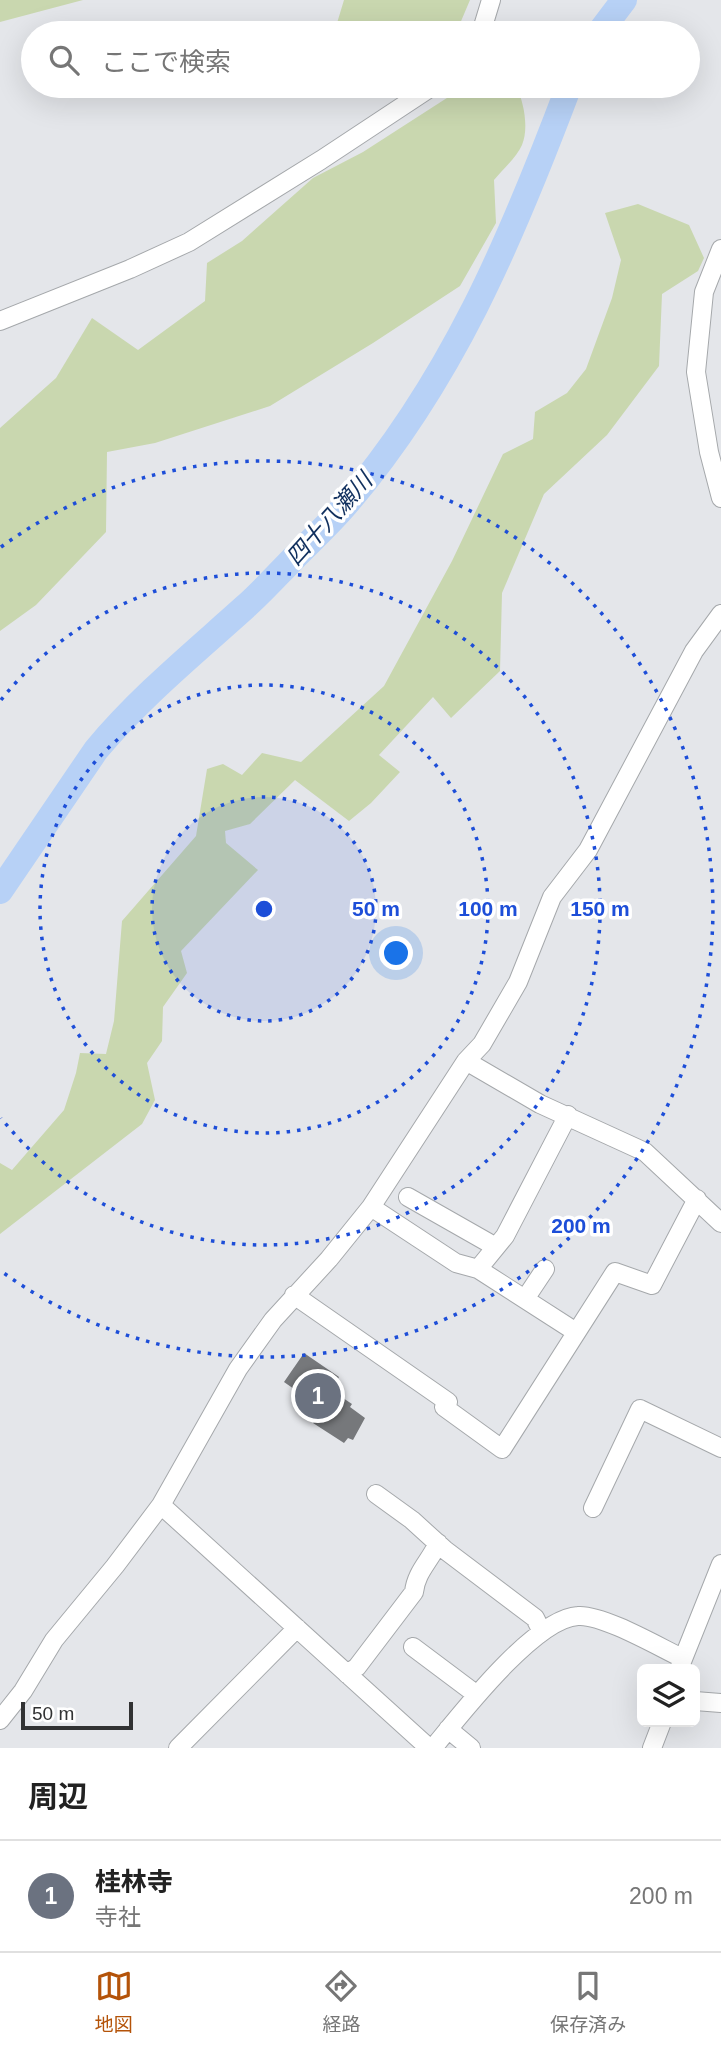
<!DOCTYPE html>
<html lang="ja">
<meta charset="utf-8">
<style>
:root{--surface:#fff;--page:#f6f6f6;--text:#222;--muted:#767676;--line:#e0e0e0;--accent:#b45309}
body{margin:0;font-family:Arial,"Noto Sans JP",sans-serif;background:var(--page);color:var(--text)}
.controls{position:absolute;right:21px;bottom:21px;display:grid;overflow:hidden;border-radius:10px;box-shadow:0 7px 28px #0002}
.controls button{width:63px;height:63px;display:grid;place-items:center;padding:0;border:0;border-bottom:2px solid var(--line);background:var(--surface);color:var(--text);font:35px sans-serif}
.scale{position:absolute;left:21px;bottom:18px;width:112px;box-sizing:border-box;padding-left:7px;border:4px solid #313233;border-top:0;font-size:19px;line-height:24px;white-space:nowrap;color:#313233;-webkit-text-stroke:5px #fff;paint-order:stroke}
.you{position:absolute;left:397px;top:954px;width:24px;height:24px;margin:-18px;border:5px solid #fff;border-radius:50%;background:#1a73e8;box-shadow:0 0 0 10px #1a73e833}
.badge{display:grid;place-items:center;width:46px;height:46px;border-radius:50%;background:var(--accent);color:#fff;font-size:23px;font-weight:700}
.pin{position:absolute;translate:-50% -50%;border:4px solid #fff;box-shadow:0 2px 7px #0006}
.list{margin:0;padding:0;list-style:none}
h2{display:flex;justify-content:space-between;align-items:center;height:91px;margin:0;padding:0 28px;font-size:30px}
h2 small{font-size:23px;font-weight:400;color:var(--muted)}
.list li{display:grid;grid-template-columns:46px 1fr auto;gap:21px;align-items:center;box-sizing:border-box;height:112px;padding:0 28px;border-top:2px solid var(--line)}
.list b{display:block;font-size:26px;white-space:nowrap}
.list p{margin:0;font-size:23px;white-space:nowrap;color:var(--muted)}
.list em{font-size:23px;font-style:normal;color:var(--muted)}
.icon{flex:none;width:38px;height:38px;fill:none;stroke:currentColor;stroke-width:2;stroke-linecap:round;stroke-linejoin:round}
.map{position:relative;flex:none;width:721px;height:1748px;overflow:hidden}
.search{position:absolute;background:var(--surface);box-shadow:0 7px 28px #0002;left:21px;right:21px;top:21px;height:77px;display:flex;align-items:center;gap:18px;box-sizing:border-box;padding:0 24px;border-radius:38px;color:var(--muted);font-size:26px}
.sheet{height:203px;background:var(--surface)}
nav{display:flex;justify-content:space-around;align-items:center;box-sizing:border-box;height:98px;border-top:2px solid var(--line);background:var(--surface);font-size:19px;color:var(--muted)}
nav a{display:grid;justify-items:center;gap:4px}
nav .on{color:var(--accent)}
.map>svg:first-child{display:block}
</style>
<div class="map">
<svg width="721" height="1748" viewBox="0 0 721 1748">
<rect width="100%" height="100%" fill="#e4e6ea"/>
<!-- green -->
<path fill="#c9d7af" d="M 0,0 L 83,0 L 0,22 Z
M 344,0 L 470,0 L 456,33 L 334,33 Z
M 459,86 L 516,86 C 524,102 529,128 522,145 C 517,157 502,170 494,180 L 496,223 L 460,286 L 373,343 L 270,406 L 155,443 L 107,452 L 106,532 L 36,605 L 0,631 L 0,428 L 56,378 L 92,318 L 138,350 L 205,301 L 207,263 L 242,241 L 313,178 L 363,152 L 450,96 Z
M 638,204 L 689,225 L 704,258 L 698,271 L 662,294 L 659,366 L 607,435 L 544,494 L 502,593 L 500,671 L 451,718 L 433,697 L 379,755 L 400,772 L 371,803 L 349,821 L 295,780 L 250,824 L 225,831 L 226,843 L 258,870 L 181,951 L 187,973 L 163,1007 L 162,1041 L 147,1063 L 155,1100 L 142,1124 L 0,1234 L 0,1163 L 12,1170 L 64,1110 L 76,1073 L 80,1053 L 106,1054 L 114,1021 L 122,921 L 196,836 L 207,769 L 223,764 L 242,775 L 262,753 L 301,762 L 384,686 L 452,561 L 503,454 L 533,439 L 535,412 L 567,393 L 586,369 L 612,298 L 621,260 L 605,213 Z"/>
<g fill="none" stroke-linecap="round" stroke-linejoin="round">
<!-- river -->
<path stroke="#b7d1f6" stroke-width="26" d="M 599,33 L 624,0
M 0,891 L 96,750 C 140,697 194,653 245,607 C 262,592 278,574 294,558 C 310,542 327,526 342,509 C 451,383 511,240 569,86"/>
</g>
<!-- building -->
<path fill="#76787b" d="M 304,1353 L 339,1377 L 331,1390 L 352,1404 L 350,1407 L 365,1418 L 353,1440 L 348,1438 L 344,1443 L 313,1423 L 321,1412 L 292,1393 L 294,1389 L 284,1382 Z"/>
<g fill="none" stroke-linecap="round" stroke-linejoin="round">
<defs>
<path id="minor" d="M 481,33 L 491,0
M 721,249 L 704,292 L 696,372 L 709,452 L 721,498
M 0,321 L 130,269 L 189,242 L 321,160 L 433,86
M 466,1061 L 540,1104 L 645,1152 L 721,1223
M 408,1197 L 496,1247
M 371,1207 L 456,1263 L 478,1269 L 576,1332
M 478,1269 L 505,1236 L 568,1115
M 294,1295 L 448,1402 L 444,1407 L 502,1449 L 615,1272 L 652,1285 L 697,1199
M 525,1299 L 545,1269
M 376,1494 L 412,1520 L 445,1550 L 535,1618 L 541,1630
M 161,1505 L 429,1748
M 593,1508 L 640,1409 L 721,1448
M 413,1647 L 477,1695
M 679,1669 L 721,1564
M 347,1674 L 357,1667 L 414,1592 C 416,1572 430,1561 438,1543
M 695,1701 L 721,1703
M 0,1720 L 23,1691 L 54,1640 L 115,1566 L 161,1505 L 238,1369 L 273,1320 L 329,1259 L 371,1207 L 466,1061 L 482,1044 L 518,982 L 552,897 L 588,850 L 694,651 L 721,614
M 448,1729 L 471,1748
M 178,1748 L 297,1628
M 433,1748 C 460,1715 535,1618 578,1616 C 602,1614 659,1647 682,1658
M 652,1748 L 662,1722"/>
</defs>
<!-- minor casing -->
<use href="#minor" stroke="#a5a8ab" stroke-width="20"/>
<!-- minor -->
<use href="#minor" stroke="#fff" stroke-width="18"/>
</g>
<!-- distance rings -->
<circle cx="264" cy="909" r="112" fill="#1d4ed8" fill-opacity=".12"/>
<g fill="none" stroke="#1d4ed8" stroke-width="3.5" stroke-dasharray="3.5 7">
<circle cx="264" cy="909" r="112"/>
<circle cx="264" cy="909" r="224"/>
<path d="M1 700A336 336 0 1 1 1 1118"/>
<path d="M1 547A448 448 0 1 1 1 1271"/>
</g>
<g text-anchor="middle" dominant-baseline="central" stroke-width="7" stroke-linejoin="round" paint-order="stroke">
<!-- water labels -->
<g font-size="23" font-style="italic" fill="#11305e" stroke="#fff">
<text transform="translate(329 519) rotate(-48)">四十八瀬川</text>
</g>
</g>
<circle cx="264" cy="909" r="10" fill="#1d4ed8" stroke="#fff" stroke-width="3.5"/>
<g font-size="21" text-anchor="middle" font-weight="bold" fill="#1d4ed8" stroke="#fff" stroke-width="7" stroke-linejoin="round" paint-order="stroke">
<text x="376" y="916">50 m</text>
<text x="488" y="916">100 m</text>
<text x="600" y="916">150 m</text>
<text x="581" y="1233">200 m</text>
</g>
</svg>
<div class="controls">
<button><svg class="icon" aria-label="layers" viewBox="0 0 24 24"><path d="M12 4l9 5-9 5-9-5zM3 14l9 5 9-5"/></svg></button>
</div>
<div class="scale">50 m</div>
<div class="you"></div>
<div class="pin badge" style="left:318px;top:1396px;background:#6b7280">1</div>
<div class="search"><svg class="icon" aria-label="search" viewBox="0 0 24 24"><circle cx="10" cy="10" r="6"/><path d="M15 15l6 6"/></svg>ここで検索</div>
</div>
<section class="sheet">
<h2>周辺<small></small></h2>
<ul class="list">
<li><span class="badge" style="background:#6b7280">1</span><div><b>桂林寺</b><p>寺社</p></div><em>200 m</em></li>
</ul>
</section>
<nav>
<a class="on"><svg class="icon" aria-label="map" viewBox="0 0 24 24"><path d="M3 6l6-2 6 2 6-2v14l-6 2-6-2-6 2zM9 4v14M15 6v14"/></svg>地図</a>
<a><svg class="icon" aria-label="directions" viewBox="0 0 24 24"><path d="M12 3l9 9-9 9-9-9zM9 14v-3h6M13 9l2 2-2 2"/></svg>経路</a>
<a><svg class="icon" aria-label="saved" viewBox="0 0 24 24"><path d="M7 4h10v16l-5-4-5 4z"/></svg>保存済み</a>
</nav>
